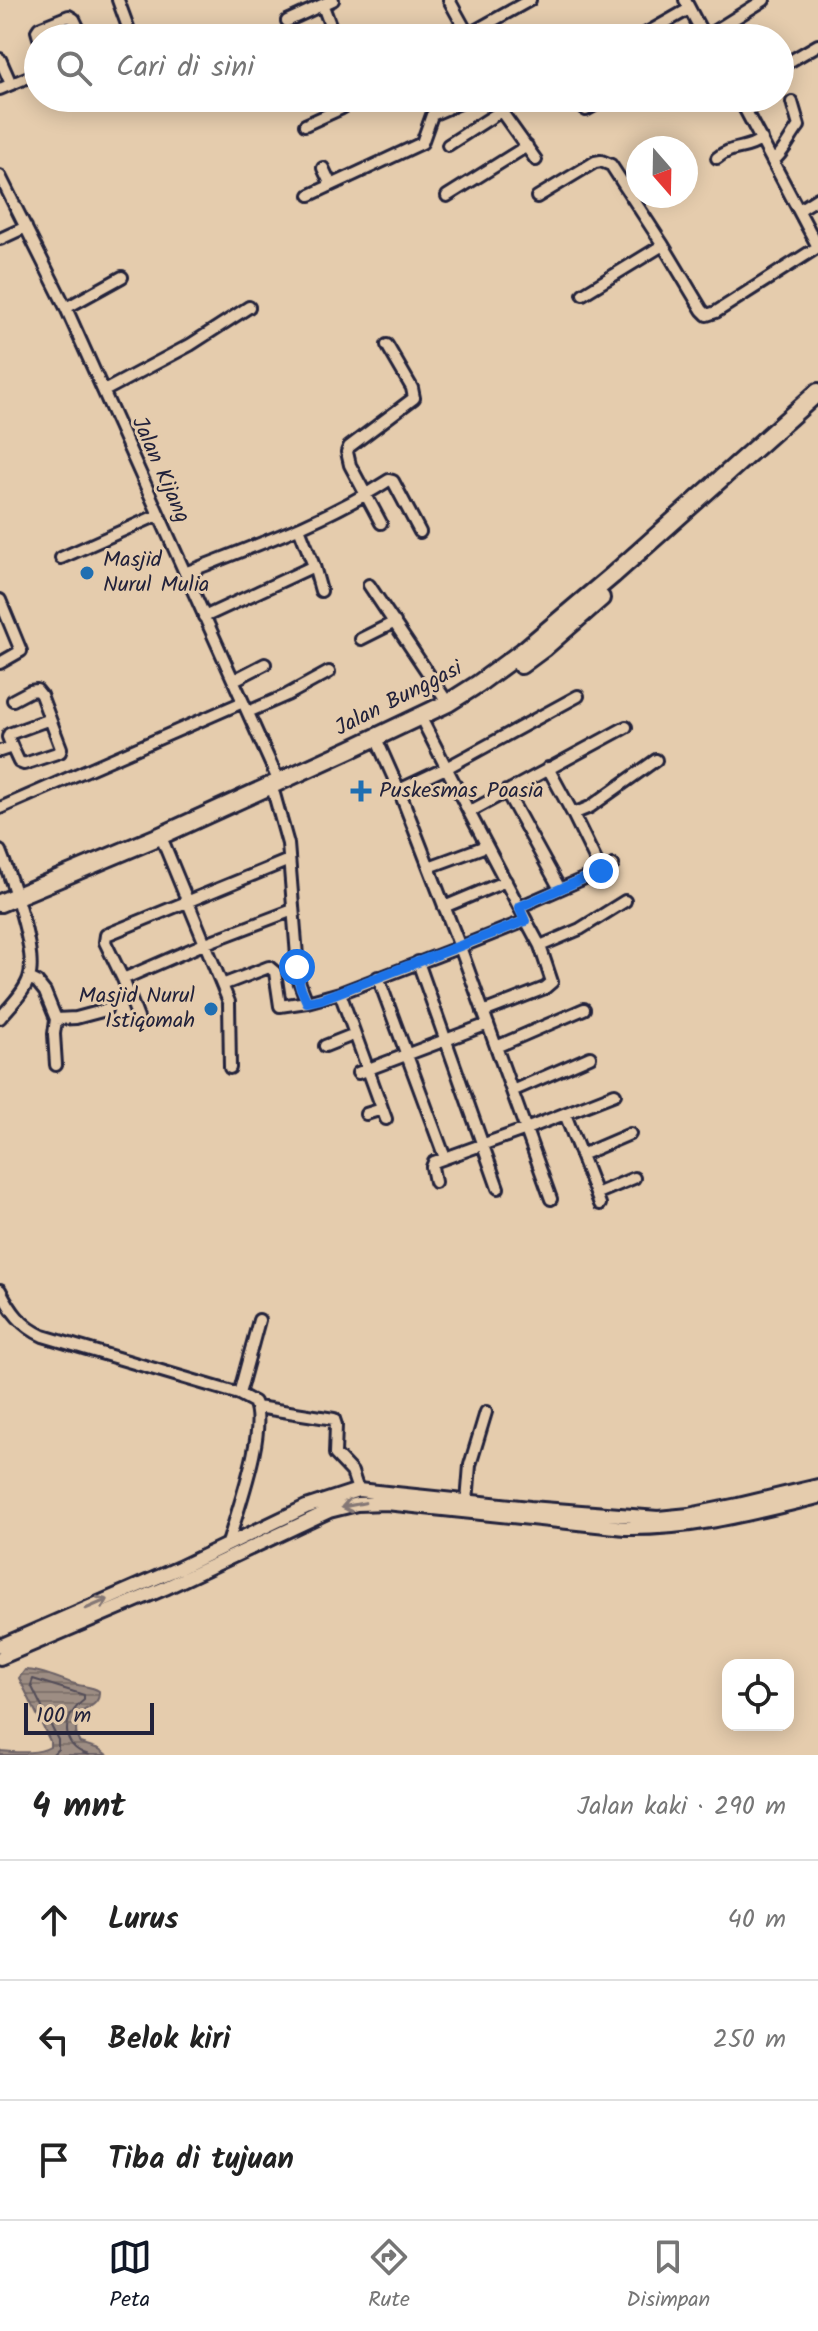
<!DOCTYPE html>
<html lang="id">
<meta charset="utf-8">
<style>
:root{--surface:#fff;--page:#f6f6f6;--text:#222;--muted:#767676;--line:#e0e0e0;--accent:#111827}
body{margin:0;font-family:Kalam,sans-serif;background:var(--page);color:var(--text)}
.controls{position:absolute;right:24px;bottom:24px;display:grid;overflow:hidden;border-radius:16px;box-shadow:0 4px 20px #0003}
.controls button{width:72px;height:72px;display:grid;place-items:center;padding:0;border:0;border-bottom:2px solid var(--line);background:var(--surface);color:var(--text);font:40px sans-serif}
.compass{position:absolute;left:626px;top:136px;width:72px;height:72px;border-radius:50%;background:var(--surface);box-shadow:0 4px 20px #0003;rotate:160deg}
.scale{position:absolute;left:24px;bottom:20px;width:130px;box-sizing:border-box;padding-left:8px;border:4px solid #22223b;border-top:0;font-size:22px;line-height:28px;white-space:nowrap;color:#22223b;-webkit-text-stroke:6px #e5ccad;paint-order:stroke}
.stop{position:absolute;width:24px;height:24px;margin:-18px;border:6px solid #1a73e8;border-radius:50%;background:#fff}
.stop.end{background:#1a73e8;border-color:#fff;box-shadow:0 2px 8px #0008}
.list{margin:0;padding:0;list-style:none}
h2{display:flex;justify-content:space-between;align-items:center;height:104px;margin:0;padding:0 32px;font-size:34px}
h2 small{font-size:26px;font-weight:400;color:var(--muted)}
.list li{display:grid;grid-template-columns:52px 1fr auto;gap:24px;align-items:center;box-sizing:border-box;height:120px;padding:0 32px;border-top:2px solid var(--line)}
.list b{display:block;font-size:30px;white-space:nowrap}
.list em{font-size:26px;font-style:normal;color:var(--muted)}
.icon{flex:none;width:44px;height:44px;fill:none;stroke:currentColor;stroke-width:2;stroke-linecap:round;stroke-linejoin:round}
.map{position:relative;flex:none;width:818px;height:1755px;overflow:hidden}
.search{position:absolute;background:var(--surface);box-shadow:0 4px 20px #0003;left:24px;right:24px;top:24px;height:88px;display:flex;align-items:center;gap:20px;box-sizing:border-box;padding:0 28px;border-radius:44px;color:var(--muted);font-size:30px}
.sheet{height:464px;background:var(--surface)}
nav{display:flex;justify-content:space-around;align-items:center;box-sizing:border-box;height:112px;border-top:2px solid var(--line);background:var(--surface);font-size:22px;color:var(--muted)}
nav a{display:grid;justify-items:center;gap:4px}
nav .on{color:var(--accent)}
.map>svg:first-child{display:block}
</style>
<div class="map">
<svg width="818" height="1755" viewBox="0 0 818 1755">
<defs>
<pattern id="water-rules" width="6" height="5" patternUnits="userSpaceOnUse" patternTransform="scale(2)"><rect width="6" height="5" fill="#9d8d83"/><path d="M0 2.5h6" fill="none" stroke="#80736c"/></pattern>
</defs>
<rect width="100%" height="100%" fill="#e5ccad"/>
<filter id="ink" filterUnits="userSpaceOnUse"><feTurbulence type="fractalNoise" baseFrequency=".0125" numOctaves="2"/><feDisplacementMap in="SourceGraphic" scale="16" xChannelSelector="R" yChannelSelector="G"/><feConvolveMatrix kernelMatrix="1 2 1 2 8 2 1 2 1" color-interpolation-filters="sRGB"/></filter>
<g filter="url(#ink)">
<!-- water -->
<path fill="url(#water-rules)" stroke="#6c6266" stroke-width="2" d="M 25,1670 C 41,1670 59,1679 75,1684 C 83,1687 91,1686 99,1691 C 100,1704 90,1706 80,1713 C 77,1724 73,1733 80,1743 L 99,1749 L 107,1755 L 0,1755 L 0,1751 C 16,1752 36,1755 50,1747 L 50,1741 L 19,1678 Z"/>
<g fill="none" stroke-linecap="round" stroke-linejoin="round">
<!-- shore -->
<path stroke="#534d58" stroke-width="2" d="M 52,1755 L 58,1749 L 58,1740 L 31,1685 L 33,1679 L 84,1695 L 84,1700 C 62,1717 59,1746 89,1755"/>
<defs>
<path id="minor" d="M 118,0 L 129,30 L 121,38
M 449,0 L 470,38
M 685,0 L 705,38
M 323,6 L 335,38
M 287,21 L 333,0
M 705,37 L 764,0
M 39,38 L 37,31 L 39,28 L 69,16 L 74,19 L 83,38
M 462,38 L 530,0
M 638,38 L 689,9
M 0,59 L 11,84
M 780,67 L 818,45
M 0,89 L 38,73
M 494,98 L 501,111 L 536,160
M 739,98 L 818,247
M 586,110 L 607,98
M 305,125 L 340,109 L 359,98
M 448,145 L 501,111
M 717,158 C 732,145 746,151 762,139
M 773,161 C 784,153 790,137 799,126 L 792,102
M 323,168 L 331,185
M 0,176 L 66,308 L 279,782
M 310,195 L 422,143 L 432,115 L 472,98
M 447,196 L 527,146
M 537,197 L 595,162 L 601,161 L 611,165 L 663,245 L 702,310 L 707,315 L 716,312 L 818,247
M 799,210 L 818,198
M 0,239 L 26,227
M 583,294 L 663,245
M 66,308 L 122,277
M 104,391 L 190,345 L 249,307
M 381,523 L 350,465 L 347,452 L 349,447 L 414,398 L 412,388 L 387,345
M 299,528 L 314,566
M 61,558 L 158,515
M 185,573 C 254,546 326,521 389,480 L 393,481 L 420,532
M 369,585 L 448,703
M 0,600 L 21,651 L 0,663
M 204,617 L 314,566 L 321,591
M 361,639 L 395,622
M 234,680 L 265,664
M 248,712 L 287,695 L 329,672
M 424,724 L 469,812 L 626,727
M 12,747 L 19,762 L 24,764 L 60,752 L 61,748 L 50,719
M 0,751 L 12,747 L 8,737 L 9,734 L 50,719 L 41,695 L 37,690 L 30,691 L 13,700
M 548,768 L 573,814 L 590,807 L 656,760
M 399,790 L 448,767 L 578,696
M 506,791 L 560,889
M 274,794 L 288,844 L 299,981 L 307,1002 L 340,993 L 460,947 L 399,790 L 379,745
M 0,808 L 243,702
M 469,812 L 519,907 L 601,871 L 573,814
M 164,844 L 229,1002 L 230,1068
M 0,851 C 10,876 38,953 29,978 C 24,993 10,1006 0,1018
M 289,860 L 106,935 L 105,942 L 123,979 L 206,943 L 293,910
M 429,867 L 486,846
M 601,871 L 613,865
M 444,907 L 506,881
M 525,921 L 460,947 L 551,1199
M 540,946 L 580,929 L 625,901
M 418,962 L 498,1188
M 378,977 L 445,1158
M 29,978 L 37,982 L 45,992 L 56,1019 L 54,1034 L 56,1065
M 123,979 L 138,1018
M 222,985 L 269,967 L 275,972 L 280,1006 L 307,1002
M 340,993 L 386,1119
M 483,1012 L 545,988 L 552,982 L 540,946 L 519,907
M 56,1019 L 76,1018 L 106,1010
M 325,1046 L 355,1034
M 496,1047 L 584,1009
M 358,1073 L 488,1024
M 512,1091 L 590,1057
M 366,1114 L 382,1109
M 565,1114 L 600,1204
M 581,1155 L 630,1134
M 435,1182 L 432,1167 L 434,1162 L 526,1129 L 615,1094
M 596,1194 L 634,1178
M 0,1290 C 11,1311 21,1326 43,1336 L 239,1394 L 254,1402 C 268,1430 236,1513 228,1544
M 239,1394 L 259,1320
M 257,1407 L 334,1419 L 336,1425 L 335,1454 L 352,1472 L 358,1490
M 467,1502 L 470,1465 L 486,1412"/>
<path id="tertiary" d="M 0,1646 L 179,1568 L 306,1507 L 358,1490 L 530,1508 L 658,1518 L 689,1515 L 738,1505 L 818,1486
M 0,1658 L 165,1588 L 329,1511 L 357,1504 L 386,1503 L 625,1528 C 693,1529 752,1513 818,1497"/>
<path id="trunk" d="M 521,665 L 544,648 L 601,598
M 0,903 L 160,836 L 351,749 L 448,703 L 478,684 L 523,651 L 613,575 L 818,392"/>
</defs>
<!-- minor casing -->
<use href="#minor" stroke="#22223b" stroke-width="16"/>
<!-- tertiary casing -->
<use href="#tertiary" stroke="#22223b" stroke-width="18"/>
<!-- trunk casing -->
<use href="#trunk" stroke="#22223b" stroke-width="22"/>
<!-- minor -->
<use href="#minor" stroke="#e5ccad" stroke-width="10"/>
<!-- tertiary -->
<use href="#tertiary" stroke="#e5ccad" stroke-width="12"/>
<!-- trunk -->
<use href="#trunk" stroke="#e5ccad" stroke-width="16"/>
</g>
<!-- one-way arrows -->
<defs><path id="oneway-shaft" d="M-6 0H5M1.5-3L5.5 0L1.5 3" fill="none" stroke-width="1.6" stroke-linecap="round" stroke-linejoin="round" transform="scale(2)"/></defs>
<g stroke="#847774">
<use href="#oneway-shaft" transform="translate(353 1505) rotate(169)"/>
<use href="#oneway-shaft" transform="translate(97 1604) rotate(-23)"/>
</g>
</g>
<g fill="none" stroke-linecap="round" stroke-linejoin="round" filter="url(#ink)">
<!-- route -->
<path stroke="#1a73e8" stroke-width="10" d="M 297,967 L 300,986 L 307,1002 L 321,999 L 525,921 L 519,907 L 601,871"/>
</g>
<!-- markers -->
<g fill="#1f6fb2" stroke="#e5ccad" stroke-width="3">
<circle cx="87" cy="573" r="8"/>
<path d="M357 779h8v8h8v8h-8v8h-8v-8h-8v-8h8z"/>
<circle cx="211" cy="1009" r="8"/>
</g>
<g text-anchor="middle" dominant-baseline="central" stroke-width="6" stroke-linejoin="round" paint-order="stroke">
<!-- street labels -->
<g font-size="22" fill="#22223b" stroke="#e5ccad">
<text transform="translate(160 470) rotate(66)">Jalan Kijang</text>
<text transform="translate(399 699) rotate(-27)">Jalan Bunggasi</text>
</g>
<!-- poi labels -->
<g font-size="22" fill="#22223b" stroke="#e5ccad" text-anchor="start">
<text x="103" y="560">Masjid<tspan x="103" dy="25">Nurul Mulia</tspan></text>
<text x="379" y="791">Puskesmas Poasia</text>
<text x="195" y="996" text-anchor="end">Masjid Nurul<tspan x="195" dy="25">Istiqomah</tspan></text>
</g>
</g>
</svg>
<div class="controls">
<button><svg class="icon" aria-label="locate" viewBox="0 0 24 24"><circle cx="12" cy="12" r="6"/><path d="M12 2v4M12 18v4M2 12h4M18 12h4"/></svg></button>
</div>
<svg class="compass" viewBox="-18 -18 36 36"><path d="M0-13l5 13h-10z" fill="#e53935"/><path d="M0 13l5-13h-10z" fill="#767676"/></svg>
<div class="scale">100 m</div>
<div class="stop" style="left:297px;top:967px"></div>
<div class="stop end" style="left:601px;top:871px"></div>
<div class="search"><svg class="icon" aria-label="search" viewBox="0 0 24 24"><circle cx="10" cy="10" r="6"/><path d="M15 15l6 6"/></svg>Cari di sini</div>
</div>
<section class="sheet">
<h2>4 mnt<small>Jalan kaki · 290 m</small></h2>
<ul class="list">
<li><svg class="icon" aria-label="ahead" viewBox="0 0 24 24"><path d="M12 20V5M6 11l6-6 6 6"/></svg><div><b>Lurus</b></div><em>40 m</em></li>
<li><svg class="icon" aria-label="left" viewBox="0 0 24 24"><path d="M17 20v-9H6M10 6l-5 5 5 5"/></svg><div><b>Belok kiri</b></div><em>250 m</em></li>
<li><svg class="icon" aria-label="arrive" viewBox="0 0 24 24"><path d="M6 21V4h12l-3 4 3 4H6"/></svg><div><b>Tiba di tujuan</b></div></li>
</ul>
</section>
<nav>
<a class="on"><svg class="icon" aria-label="map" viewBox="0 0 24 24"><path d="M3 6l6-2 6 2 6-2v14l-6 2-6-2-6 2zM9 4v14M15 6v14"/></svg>Peta</a>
<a><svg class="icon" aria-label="directions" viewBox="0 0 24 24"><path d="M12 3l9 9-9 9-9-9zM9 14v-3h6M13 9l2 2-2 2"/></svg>Rute</a>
<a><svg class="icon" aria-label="saved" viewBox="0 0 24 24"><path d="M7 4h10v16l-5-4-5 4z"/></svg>Disimpan</a>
</nav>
